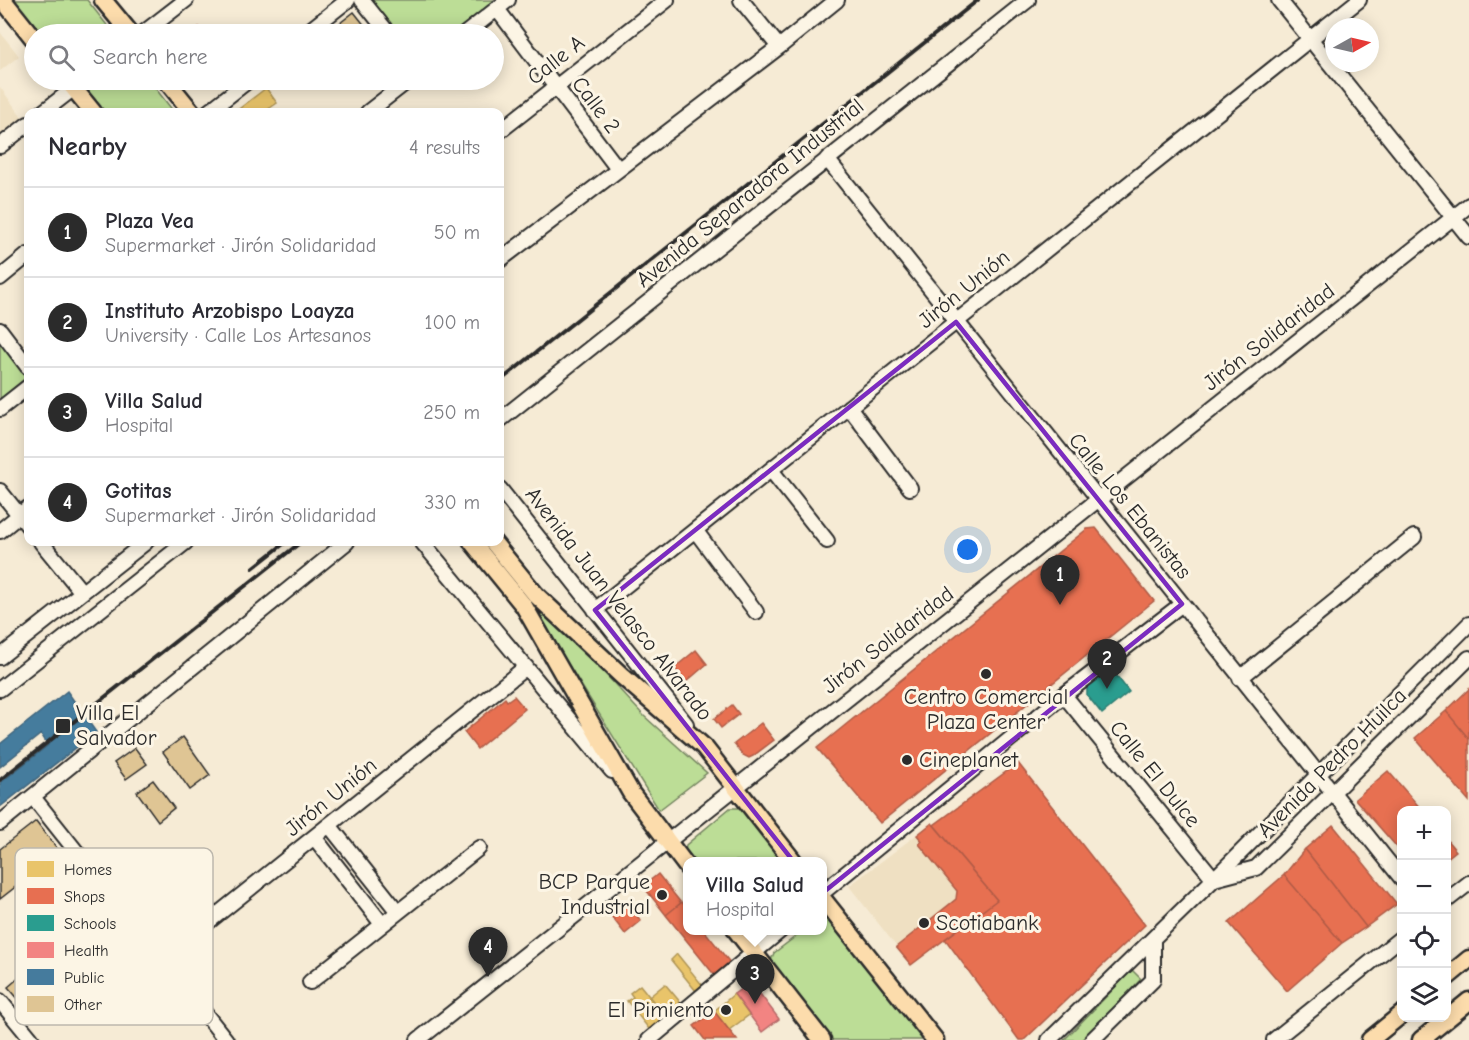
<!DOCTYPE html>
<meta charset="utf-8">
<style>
:root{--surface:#fff;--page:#f7f7f7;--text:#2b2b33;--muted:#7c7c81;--line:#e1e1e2;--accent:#2b2b2b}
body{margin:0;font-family:"Comic Neue",sans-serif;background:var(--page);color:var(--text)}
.controls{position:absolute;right:18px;bottom:18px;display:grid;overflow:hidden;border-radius:12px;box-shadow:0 3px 15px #0003}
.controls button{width:54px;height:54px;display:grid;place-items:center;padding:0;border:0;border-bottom:2px solid var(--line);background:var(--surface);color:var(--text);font:30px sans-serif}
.compass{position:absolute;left:1325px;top:18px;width:54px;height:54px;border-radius:50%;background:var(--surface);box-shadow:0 3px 15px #0003;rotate:82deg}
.you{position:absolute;left:968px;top:550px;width:21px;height:21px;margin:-15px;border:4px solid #fff;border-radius:50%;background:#1a73e8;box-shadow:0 0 0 9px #1a73e833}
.badge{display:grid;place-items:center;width:39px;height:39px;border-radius:50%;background:var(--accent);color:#fff;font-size:20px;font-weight:700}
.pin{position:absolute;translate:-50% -50px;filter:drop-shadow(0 2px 3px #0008)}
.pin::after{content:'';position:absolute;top:32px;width:21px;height:18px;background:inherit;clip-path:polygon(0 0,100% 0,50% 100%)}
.popup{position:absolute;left:683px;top:857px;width:144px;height:78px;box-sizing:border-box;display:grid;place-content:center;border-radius:12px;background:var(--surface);filter:drop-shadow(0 2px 4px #0005);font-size:20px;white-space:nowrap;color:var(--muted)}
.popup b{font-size:22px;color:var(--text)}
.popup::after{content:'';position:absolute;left:50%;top:100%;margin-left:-12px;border:12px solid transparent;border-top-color:var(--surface)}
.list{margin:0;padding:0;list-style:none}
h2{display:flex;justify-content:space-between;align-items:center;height:78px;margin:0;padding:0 24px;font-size:26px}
h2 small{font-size:20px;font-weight:400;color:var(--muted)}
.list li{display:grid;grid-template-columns:39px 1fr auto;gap:18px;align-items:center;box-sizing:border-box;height:90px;padding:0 24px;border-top:2px solid var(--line)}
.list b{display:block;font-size:22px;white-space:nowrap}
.list p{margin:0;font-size:20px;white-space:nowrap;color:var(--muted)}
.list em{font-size:20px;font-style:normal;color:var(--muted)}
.icon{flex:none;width:33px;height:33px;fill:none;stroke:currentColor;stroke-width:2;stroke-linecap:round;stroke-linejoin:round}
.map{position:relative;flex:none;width:1469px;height:1040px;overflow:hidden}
.search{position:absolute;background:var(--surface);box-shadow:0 3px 15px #0003;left:24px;top:24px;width:480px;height:66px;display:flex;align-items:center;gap:15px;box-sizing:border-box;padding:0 21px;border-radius:33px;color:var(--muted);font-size:22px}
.panel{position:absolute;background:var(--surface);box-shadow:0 3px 15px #0003;left:24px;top:108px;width:480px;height:438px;border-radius:12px}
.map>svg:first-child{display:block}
</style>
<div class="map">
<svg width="1469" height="1040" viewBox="0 0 1469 1040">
<rect width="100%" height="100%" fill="#f6ebd5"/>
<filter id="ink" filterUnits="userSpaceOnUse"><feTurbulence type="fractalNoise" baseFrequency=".0167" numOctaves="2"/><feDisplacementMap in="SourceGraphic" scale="12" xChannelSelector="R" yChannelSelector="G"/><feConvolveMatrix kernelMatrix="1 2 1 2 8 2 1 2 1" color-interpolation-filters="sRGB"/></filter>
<g filter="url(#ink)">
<!-- built -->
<path fill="#efe0c2" d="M 0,32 L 19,56 L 0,71 Z
M 0,87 L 25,121 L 0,140 Z
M 932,823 L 997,900 L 911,965 L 849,886 Z"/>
<!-- green -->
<path fill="#bcdd96" stroke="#748460" stroke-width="1.5" d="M 10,0 L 87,0 L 114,34 L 39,34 Z
M 371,0 L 498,0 L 455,34 L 398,34 Z
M 77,80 L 149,80 L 174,112 L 105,112 Z
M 0,341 L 28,376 L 0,399 Z
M 522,590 L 584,651 L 644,716 L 707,773 L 659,810 Z
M 730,808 L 741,808 L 785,861 L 692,861 L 685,853 L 686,845 Z
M 823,919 L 832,922 L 926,1040 L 830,1040 L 773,968 L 771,960 L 774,953 L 803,931 L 822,930 Z
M 1132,970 L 1141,979 L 1083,1040 L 1064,1040 Z"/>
<!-- homes -->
<path fill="#e9c46a" stroke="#b09657" stroke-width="1.5" d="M 266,88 L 277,103 L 264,112 L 235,112 Z
M 677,954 L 703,986 L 696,991 L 671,960 Z
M 665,984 L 681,1003 L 665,1016 L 649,997 Z
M 640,985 L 665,1016 L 649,1029 L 627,1001 L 633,997 L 630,993 Z
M 734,994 L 749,1015 L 729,1030 L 714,1011 Z"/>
<!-- shops -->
<path fill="#e76f51" stroke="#af5b46" stroke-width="1.5" d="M 199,27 L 205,34 L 189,34 Z
M 1096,528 L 1154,601 L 880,823 L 817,748 L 1087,529 Z
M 696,650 L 707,664 L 686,682 L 674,668 Z
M 1469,689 L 1469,739 L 1446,711 Z
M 514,696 L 525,709 L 477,749 L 464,732 L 505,698 L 507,701 Z
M 732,705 L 739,714 L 721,728 L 714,719 Z
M 1446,711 L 1469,739 L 1469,801 L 1415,738 Z
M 761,723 L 774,740 L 753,756 L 749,758 L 743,755 L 734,744 Z
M 1018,763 L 1145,925 L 1024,1040 L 1019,1040 L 945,939 L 997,900 L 934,825 Z
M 1388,771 L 1422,810 L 1402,810 L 1402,853 L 1355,799 Z
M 932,823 L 997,900 L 911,965 L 896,947 L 956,899 L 957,891 L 919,844 L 922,841 L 917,835 Z
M 1333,825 L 1397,904 L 1366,927 L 1305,849 Z
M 1446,839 L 1456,851 L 1446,859 Z
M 1305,849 L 1366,927 L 1342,943 L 1284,875 Z
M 658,874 L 681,903 L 666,915 L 643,886 Z
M 1284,875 L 1342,943 L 1287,991 L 1229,923 Z
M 625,901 L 641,921 L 625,934 L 608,912 L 618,904 L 620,906 Z
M 682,902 L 688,909 L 688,930 L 704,930 L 732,965 L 716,977 L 666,915 Z
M 714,1011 L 729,1030 L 737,1040 L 705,1040 L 694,1026 Z"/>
<!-- schools -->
<path fill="#2a9d8f" stroke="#2a7b71" stroke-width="1.5" d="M 1110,667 L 1129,692 L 1102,714 L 1087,695 L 1087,686 Z"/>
<!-- health -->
<path fill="#f28482" stroke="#b66968" stroke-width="1.5" d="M 751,982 L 779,1019 L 762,1032 L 734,994 Z"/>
<!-- public -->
<path fill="#457b9d" stroke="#3d637b" stroke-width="1.5" d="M 67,691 L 96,732 L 0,807 L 0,783 L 48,745 L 41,734 L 0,767 L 0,744 Z"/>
<!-- building -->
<path fill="#dfc594" stroke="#2b2b2b" stroke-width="1.5" d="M 354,12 L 366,27 L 355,34 L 326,34 Z
M 183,737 L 210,775 L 190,790 L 163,752 Z
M 135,748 L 147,764 L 126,779 L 114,763 Z
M 153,780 L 174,808 L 158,821 L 137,792 Z
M 36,821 L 60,852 L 0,899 L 0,849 Z
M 156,881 L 169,900 L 147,916 L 134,896 Z
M 55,947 L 67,961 L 20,1001 L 8,987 Z"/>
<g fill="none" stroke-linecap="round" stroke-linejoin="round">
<defs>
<path id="minor" d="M 362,0 L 389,34
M 741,0 L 779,47
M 1279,0 L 1469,237
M 497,9 L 618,169
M 142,34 L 186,0
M 305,34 L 348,0
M 465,34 L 508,0
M 43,112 L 74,88
M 208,112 L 249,80
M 368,112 L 409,80
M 500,131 L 667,0
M 0,146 L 28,124
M 827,159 L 1402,879
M 500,260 L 779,47 L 837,0
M 0,278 L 28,255
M 0,330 L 28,367
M 849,407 L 910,488
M 0,409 L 28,387
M 500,420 L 1028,0
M 771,470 L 827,541
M 500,489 L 686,724
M 0,491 L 28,526
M 695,530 L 756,612
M 0,531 L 28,508
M 41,542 L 81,591
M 422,542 L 612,771
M 595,610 L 1359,0
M 0,657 L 146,542
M 1240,678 L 1414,537
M 0,689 L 186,542
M 1064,695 L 1214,879 L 1256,868 L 1469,658
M 33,797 L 226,1040
M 0,823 L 347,542
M 329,825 L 398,912
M 314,837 L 382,924
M 822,893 L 1064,695 L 1182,604
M 1446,901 L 1469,883
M 162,959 L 526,667
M 310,982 L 479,848
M 0,1001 L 32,1040
M 418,1040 L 1469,205
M 649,1040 L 781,930
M 1049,1040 L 1214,879 L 1469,624
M 1092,1040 L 1153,980 L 1153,939
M 1274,1040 L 1402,937"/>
<path id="major" d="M 3,0 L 34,39
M 103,0 L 131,34
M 67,80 L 93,112
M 166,80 L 192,112
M 472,542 L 524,606 L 631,793 L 688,868
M 493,542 L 536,595 L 622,676 L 704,747 L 794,862
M 822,898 L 935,1040
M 736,930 L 822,1040
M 1446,978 L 1469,959
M 1370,1040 L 1402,1014
M 1421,1040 L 1469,1001"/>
</defs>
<!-- minor casing -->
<use href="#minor" stroke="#2b2b2b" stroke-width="18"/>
<!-- major casing -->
<use href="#major" stroke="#2b2b2b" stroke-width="21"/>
<!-- minor -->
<use href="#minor" stroke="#fcf5e5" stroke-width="14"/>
<!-- major -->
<use href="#major" stroke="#fcdcac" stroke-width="16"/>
<!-- rail -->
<path stroke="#2b2b2b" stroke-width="4" d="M 500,381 L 978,0
M 253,568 L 286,542
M 0,780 L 301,542"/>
</g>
</g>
<!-- marked area -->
<path fill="none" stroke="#7b2cbf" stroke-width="4.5" stroke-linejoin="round" d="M 956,322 L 1182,604 L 820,895 L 595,610 Z"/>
<!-- markers -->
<g fill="#2b2b2b" stroke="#fcf5e5" stroke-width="2">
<circle cx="986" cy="674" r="6"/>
<rect x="55" y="718" width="16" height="16" rx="3"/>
<circle cx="907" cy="760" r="6"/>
<circle cx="662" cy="895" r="6"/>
<circle cx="924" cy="923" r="6"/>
<circle cx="726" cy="1010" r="6"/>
</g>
<g text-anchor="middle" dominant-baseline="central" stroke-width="6" stroke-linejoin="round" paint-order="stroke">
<!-- street labels -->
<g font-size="22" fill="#2b2b2b" stroke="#fcf5e5">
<text transform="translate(556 60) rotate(-38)">Calle A</text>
<text transform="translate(596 105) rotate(53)">Calle 2</text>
<text transform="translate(750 193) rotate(-39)">Avenida Separadora Industrial</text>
<text transform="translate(964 289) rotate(-39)">Jirón Unión</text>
<text transform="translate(1269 337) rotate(-38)">Jirón Solidaridad</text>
<text transform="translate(1130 506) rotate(51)">Calle Los Ebanistas</text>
<text transform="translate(619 604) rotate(52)">Avenida Juan Velasco Alvarado</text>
<text transform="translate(888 640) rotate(-38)">Jirón Solidaridad</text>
<text transform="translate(1332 763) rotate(-45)">Avenida Pedro Huilca</text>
<text transform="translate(1155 774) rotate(51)">Calle El Dulce</text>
<text transform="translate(331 797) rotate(-39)">Jirón Unión</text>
</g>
<!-- poi labels -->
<g font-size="22" fill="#2b2b2b" stroke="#fcf5e5" text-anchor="start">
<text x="986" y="697" text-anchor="middle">Centro Comercial<tspan x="986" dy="25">Plaza Center</tspan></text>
<text x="76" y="713">Villa El<tspan x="76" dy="25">Salvador</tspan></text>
<text x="919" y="760">Cineplanet</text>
<text x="650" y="882" text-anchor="end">BCP Parque<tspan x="650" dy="25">Industrial</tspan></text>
<text x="936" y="923">Scotiabank</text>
<text x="714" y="1010" text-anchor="end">El Pimiento</text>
</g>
</g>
<!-- legend -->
<rect x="15" y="848" width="198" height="177" rx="9" fill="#fcf5e5" stroke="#bdb8ad" stroke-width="1.5"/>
<rect x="27" y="861" width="27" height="16" fill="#e9c46a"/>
<rect x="27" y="888" width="27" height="16" fill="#e76f51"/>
<rect x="27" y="915" width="27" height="16" fill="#2a9d8f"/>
<rect x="27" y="942" width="27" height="16" fill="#f28482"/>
<rect x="27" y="969" width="27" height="16" fill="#457b9d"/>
<rect x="27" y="996" width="27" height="16" fill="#dfc594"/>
<g font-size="16" fill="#2b2b2b">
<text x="64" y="875">Homes</text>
<text x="64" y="902">Shops</text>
<text x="64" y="929">Schools</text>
<text x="64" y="956">Health</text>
<text x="64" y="983">Public</text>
<text x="64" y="1010">Other</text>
</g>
</svg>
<div class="controls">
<button>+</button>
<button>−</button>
<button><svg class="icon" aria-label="locate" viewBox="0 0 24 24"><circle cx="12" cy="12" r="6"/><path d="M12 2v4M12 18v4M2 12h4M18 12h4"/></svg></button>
<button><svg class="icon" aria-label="layers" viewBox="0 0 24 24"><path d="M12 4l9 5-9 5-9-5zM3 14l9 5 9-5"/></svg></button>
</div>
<svg class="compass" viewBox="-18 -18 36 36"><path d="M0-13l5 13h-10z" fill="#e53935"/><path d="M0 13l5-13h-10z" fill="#7c7c81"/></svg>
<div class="you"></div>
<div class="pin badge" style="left:1060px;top:605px">1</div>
<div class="pin badge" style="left:1107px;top:689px">2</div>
<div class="pin badge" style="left:755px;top:1004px">3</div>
<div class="popup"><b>Villa Salud</b>Hospital</div>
<div class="pin badge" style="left:488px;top:977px">4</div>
<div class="search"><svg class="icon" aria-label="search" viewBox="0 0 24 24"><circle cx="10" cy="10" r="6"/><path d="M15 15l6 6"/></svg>Search here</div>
<section class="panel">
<h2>Nearby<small>4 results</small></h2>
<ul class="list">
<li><span class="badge">1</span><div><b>Plaza Vea</b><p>Supermarket · Jirón Solidaridad</p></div><em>50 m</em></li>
<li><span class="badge">2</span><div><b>Instituto Arzobispo Loayza</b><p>University · Calle Los Artesanos</p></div><em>100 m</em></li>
<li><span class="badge">3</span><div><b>Villa Salud</b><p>Hospital</p></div><em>250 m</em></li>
<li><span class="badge">4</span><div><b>Gotitas</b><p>Supermarket · Jirón Solidaridad</p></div><em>330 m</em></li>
</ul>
</section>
</div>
